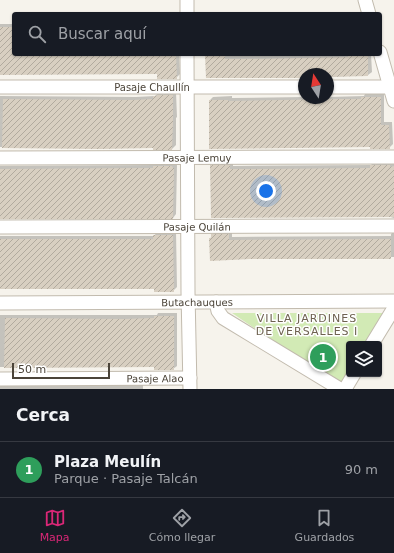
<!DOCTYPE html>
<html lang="es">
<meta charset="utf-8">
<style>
:root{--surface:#171b24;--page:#20242c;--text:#f1f3f6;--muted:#9ea1a6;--line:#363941;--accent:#db2777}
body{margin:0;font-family:"DejaVu Sans",sans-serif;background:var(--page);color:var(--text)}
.controls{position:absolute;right:12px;bottom:12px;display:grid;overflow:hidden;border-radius:4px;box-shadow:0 1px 3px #0004}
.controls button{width:36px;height:36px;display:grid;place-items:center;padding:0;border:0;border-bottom:1px solid var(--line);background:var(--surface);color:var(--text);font:20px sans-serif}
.compass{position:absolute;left:298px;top:68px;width:36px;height:36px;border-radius:50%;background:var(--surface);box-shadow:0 1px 3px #0004;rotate:348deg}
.scale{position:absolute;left:12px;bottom:10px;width:98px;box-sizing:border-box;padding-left:4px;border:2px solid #4b4439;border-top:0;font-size:11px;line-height:14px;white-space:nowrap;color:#4b4439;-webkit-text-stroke:3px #fff;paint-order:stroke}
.you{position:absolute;left:266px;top:191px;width:14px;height:14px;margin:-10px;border:3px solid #fff;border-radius:50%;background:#1a73e8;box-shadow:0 0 0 6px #1a73e833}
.badge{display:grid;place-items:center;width:26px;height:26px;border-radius:50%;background:var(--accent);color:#fff;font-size:13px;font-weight:700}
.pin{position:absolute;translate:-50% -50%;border:2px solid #fff;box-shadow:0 1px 4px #0006}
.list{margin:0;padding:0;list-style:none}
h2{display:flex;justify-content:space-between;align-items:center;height:52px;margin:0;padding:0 16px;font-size:17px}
h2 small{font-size:13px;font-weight:400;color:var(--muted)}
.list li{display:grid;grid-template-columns:26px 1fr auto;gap:12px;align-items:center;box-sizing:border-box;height:56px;padding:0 16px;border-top:1px solid var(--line)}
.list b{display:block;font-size:15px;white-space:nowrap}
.list p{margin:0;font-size:13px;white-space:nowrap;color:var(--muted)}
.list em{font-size:13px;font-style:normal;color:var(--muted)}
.icon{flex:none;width:22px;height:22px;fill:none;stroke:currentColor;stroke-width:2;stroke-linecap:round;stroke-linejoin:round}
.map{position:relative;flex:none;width:394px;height:389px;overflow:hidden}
.search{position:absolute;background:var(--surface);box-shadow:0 1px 3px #0004;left:12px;right:12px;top:12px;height:44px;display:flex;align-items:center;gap:10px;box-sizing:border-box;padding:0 14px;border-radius:4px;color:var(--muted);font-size:15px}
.sheet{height:108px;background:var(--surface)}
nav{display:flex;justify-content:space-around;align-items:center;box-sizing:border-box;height:56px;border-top:1px solid var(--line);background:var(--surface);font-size:11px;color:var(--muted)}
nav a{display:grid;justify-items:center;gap:2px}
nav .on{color:var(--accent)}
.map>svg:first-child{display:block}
</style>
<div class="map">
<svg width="394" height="389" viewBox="0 0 394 389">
<defs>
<pattern id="building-hatch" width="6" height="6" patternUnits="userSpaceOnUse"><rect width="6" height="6" fill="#d8cfc1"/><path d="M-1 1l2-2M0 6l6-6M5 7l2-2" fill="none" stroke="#b1aa9e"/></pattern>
</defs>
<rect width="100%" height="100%" fill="#f6f3ec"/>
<!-- park -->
<path fill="#d2eab5" d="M 232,313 L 384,313 L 365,344 L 349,344 L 349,370 L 339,386 Z"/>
<!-- shadow -->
<path fill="#0003" d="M 0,24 L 14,24 L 14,54 L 179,54 L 180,74 L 176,78 L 158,73 L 0,74 Z
M 206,54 L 371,54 L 372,72 L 368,75 L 328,77 L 328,74 L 304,74 L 304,77 L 207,77 Z
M 176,92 L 177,117 L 176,118 L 176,145 L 172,149 L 154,147 L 99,148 L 0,147 L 0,96 L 136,97 L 155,96 L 158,93 Z
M 365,94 L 384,94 L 384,122 L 392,122 L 393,144 L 389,148 L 371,146 L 210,100 L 213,97 L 232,96 L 232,98 L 304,97 L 304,98 L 328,98 L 328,97 L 364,96 Z
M 176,162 L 176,164 L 177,164 L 176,214 L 173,218 L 0,219 L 0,166 L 154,165 L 157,163 Z
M 215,162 L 233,162 L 233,166 L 371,165 L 374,162 L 394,163 L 394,218 L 211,166 Z
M 176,231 L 177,287 L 173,291 L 155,288 L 0,289 L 0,236 L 154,236 L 157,232 Z
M 216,231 L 232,231 L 232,237 L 391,236 L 391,234 L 394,231 L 394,257 L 251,258 L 210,238 L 212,237 L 212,235 Z
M 158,313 L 177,313 L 177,366 L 173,369 L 155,366 L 0,367 L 0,315 L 157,315 Z
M 143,384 L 143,389 L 0,389 L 0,385 Z"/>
<!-- building -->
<path fill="url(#building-hatch)" d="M 0,27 L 14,27 L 14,55 L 148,54 L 148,56 L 176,55 L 177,79 L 157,79 L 157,74 L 0,75 Z
M 348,54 L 368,54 L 368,76 L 328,77 L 328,74 L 304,74 L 304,78 L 206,78 L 205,55 L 225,55 L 225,59 L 248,59 L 348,57 Z
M 157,95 L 173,95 L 173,122 L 172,150 L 153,150 L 153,148 L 99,149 L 2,148 L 3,99 L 132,100 L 153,99 L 153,96 L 157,96 Z
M 361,97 L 381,97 L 381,125 L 389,125 L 390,149 L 370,149 L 370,147 L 209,149 L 209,100 L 228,100 L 228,101 L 342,99 L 361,99 Z
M 210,165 L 230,165 L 230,169 L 264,169 L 370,168 L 370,165 L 390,165 L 390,167 L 394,166 L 394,217 L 211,218 Z
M 153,166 L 172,166 L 173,168 L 174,168 L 173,219 L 0,219 L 0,169 L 153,168 Z
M 211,234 L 229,234 L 229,240 L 391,239 L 391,259 L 251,259 L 210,261 L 209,238 L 211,238 Z
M 153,235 L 173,235 L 174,292 L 154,292 L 154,289 L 0,289 L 0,239 L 153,239 Z
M 154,316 L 174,316 L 174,370 L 154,370 L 154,367 L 4,368 L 5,318 L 124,319 L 154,318 Z"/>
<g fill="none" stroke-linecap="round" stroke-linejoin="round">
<defs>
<g id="minor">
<path d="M 187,0 L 187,14"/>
<path d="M 365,0 L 369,14"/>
<path d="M 380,52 L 394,101"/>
<path d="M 187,54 L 188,292 L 190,389"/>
<path id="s1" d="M 0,87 L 304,87"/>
<path d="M 328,87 L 390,87"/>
<path id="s2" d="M 0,158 L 394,157"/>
<path id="s3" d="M 0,227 L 394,226"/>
<path d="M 216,302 L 218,311 L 223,318 L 340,389"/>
<path id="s4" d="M 0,303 L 394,301"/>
<path d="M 372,344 L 394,308"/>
<path id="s5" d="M 0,379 L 190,378"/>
<path d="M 345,389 L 354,374"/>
</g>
</defs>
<!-- minor casing -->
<use href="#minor" stroke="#c2bbae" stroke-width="15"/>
<!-- minor -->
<use href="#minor" stroke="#fff" stroke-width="13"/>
</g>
<g text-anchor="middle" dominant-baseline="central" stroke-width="3" stroke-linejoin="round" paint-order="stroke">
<!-- street labels -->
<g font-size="10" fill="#4b4439" stroke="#fff">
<text stroke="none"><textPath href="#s1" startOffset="152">Pasaje Chaullín</textPath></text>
<text stroke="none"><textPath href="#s2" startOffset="197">Pasaje Lemuy</textPath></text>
<text stroke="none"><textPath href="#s3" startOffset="197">Pasaje Quilán</textPath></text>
<text stroke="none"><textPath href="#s4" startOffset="197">Butachauques</textPath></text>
<text stroke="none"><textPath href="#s5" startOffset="155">Pasaje Alao</textPath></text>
</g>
<!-- neighbourhood labels -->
<g font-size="11" letter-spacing="1" fill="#6e6250" stroke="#fff">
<text x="307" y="318">VILLA JARDINES<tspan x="307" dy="13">DE VERSALLES I</tspan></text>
</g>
</g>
</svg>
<div class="controls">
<button><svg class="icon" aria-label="layers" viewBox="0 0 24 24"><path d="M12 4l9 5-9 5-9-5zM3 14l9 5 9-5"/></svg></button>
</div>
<svg class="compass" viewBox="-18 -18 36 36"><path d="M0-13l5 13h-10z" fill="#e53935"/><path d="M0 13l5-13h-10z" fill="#9ea1a6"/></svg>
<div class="scale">50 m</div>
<div class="you"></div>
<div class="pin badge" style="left:323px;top:357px;background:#2e9e5b">1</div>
<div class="search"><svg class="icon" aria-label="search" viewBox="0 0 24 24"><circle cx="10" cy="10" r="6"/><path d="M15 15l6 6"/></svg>Buscar aquí</div>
</div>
<section class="sheet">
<h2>Cerca<small></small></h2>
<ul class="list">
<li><span class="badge" style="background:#2e9e5b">1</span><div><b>Plaza Meulín</b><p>Parque · Pasaje Talcán</p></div><em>90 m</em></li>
</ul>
</section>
<nav>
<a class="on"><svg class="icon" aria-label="map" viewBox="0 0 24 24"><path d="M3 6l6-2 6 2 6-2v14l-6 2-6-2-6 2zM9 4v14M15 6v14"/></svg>Mapa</a>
<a><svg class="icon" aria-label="directions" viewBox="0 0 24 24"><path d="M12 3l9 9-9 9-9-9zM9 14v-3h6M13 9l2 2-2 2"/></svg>Cómo llegar</a>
<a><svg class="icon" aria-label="saved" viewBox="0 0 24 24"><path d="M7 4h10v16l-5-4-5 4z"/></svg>Guardados</a>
</nav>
